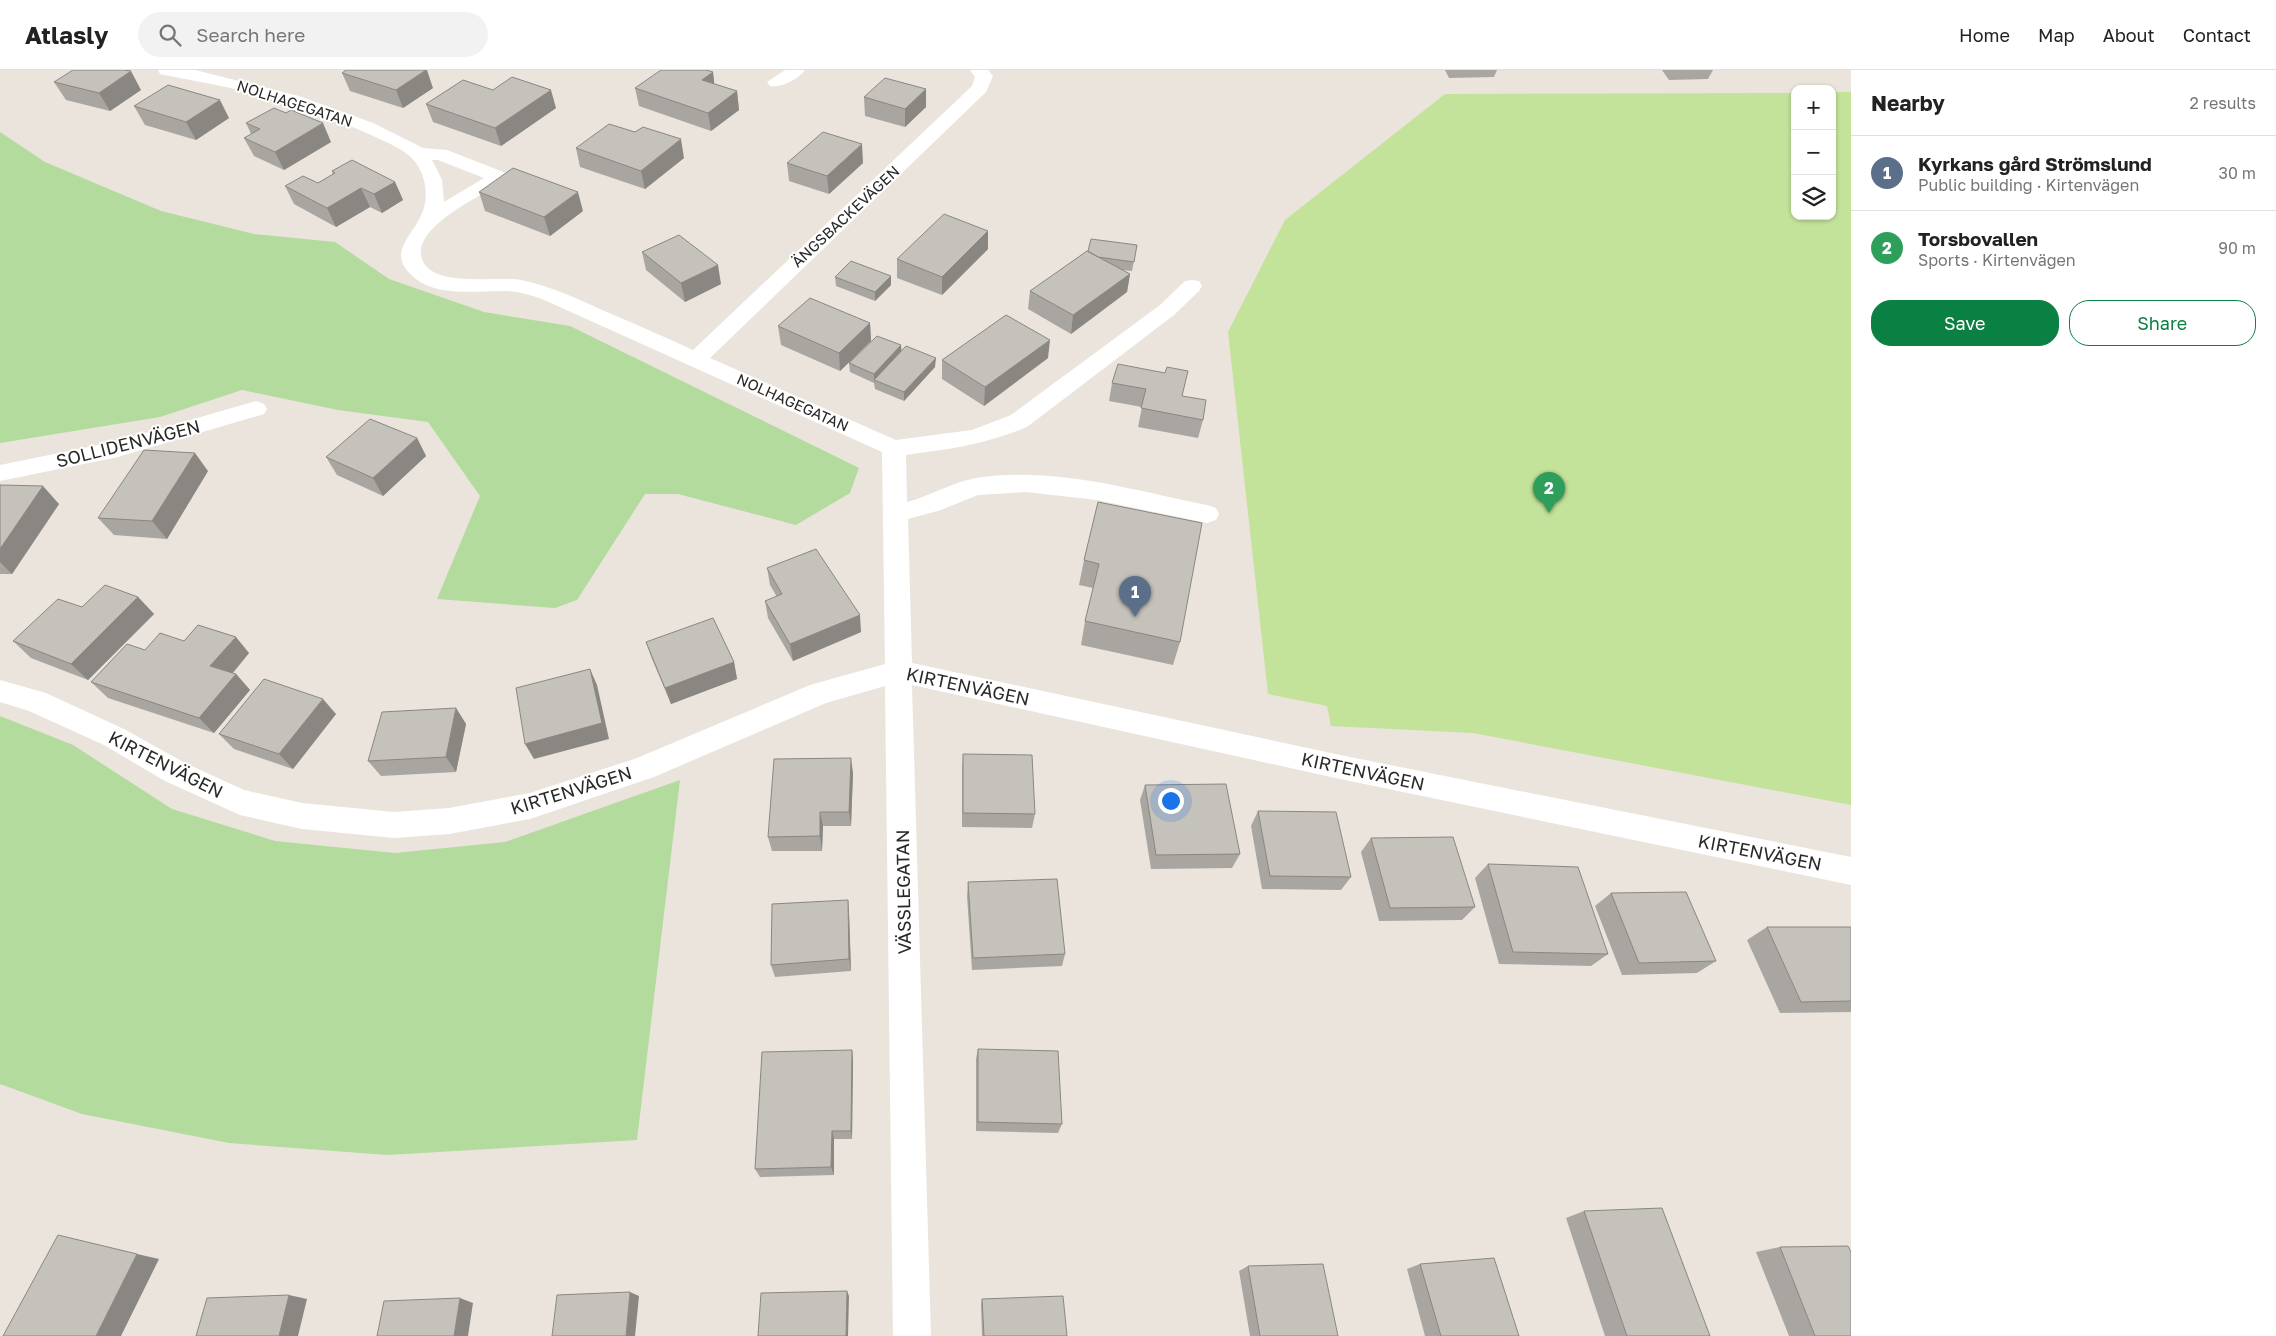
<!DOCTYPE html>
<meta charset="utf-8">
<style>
:root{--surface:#fff;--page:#f2f2f2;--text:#222;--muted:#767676;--line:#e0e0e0;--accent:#0b8043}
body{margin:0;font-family:"Golos Text",sans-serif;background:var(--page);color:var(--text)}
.controls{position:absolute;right:15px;top:15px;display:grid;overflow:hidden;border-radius:10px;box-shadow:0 1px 4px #0004}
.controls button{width:45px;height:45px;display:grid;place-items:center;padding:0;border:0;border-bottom:1px solid var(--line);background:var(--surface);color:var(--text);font:25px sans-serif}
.you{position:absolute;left:1170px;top:730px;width:18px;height:18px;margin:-12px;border:4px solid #fff;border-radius:50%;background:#1a73e8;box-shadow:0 0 0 8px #1a73e833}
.badge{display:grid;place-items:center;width:32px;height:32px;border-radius:50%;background:var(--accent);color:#fff;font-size:16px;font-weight:700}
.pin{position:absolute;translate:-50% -41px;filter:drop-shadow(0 1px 2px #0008)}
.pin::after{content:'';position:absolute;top:26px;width:18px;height:15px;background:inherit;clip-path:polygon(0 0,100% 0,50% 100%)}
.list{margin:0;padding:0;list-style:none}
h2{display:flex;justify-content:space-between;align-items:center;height:65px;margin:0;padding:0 20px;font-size:21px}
h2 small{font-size:16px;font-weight:400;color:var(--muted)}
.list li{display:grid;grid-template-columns:32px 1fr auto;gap:15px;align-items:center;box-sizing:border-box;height:75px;padding:0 20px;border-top:1px solid var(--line)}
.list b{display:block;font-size:19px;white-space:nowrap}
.list p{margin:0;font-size:16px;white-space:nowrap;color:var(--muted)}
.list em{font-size:16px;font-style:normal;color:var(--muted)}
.actions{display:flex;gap:10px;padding:15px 20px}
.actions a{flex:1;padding:11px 0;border:1px solid var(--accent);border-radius:20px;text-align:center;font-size:18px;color:var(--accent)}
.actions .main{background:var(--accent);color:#fff}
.icon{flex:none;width:28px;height:28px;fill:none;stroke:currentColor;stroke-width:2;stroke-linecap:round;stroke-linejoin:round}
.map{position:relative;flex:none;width:1851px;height:1266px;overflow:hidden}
header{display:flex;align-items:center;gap:30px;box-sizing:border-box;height:70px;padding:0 25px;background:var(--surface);border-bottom:1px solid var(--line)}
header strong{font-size:24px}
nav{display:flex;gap:28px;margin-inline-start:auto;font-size:18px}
.search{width:350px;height:45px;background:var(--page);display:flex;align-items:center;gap:12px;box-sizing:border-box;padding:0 18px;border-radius:28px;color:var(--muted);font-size:19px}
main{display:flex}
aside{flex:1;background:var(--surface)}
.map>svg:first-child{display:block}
</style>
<header>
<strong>Atlasly</strong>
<div class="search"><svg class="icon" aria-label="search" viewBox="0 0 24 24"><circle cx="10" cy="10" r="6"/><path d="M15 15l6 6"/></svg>Search here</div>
<nav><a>Home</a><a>Map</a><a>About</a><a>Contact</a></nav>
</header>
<main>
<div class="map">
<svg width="1851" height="1266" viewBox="0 0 1851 1266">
<rect width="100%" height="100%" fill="#eae4dc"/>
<!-- green -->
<path fill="#b2db9d" d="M 0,62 L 45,92 L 161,141 L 254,164 L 335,172 L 389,209 L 484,242 L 570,256 L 859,398 L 850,423 L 796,455 L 678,424 L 645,424 L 577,530 L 555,538 L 437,529 L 480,426 L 428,352 L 338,340 L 242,320 L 160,347 L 0,373 Z
M 0,646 L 73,675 L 172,739 L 275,771 L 395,783 L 505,772 L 680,710 L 637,1070 L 388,1085 L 229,1073 L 82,1044 L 0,1014 Z"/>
<!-- pitch -->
<path fill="#c3e29a" d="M 1832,22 L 1851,22 L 1851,735 L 1473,663 L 1331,656 L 1327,636 L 1268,624 L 1228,262 L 1285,150 L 1445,24 L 1795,23 L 1795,146 L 1832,146 Z"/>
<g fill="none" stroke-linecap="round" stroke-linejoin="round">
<!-- minor -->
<path fill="#fff" fill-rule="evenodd" d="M 158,0 L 195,0 L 299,26 L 373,53 L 423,78 L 447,80 L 506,103 L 508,107 L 506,111 C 484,124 411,157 422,189 C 431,218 497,206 521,210 C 550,216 576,228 602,240 C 633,253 663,266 693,280 L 972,16 L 975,7 L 970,0 L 988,0 L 993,6 L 986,22 L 710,288 L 896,370 L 972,360 L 1011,345 L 1160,235 L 1185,211 L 1192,210 L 1199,211 L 1202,216 L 1199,221 L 1174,245 L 1027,357 C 984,375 951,379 906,385 L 907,432 C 930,426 953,412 976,408 C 1053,396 1132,420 1207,435 L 1216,438 L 1219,444 L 1216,450 L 1207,453 L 1097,430 L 1026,422 L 978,425 L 941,440 L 908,449 L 912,593 L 1345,686 L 1851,787 L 1851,815 L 1345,710 L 912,615 L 931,1266 L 893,1266 L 885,616 L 826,633 L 654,707 L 530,749 L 449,764 L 394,768 L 302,759 L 240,745 L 165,711 L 104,675 L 29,641 L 0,632 L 0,610 L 46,623 L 124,659 L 185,693 L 244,720 L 302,733 L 394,742 L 449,738 L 530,723 L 637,688 L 810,615 L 885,594 L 882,382 L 542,229 C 531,225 520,222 508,221 C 479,220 441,228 416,209 C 384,184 412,168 422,143 C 429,128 426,107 416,93 C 406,79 385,72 371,65 C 328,46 284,31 238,20 C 212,13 186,10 160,4 ZM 432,90 L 438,90 L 484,108 L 444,132 L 442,110 Z
M 785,0 L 805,0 C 799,9 781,18 770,16 L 767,12 Z
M 256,331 L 264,334 L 267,339 L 264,344 L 118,387 L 0,411 L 0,395 L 118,371 Z"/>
</g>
<!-- wall -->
<path fill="#a9a6a1" d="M 1445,0 L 1497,0 L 1494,7 L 1449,8 Z
M 1662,0 L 1713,0 L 1708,9 L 1669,10 Z
M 713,2 L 714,14 L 737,21 L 739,40 L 711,61 L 639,36 L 635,18 Z
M 342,3 L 433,18 L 403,38 L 350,21 Z
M 54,12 L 141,20 L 110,41 L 66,30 Z
M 493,20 L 556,38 L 501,76 L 433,52 L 426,34 Z
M 864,27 L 926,37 L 905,57 L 865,46 Z
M 134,36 L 229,48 L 196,70 L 145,55 Z
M 246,53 L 331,72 L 284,100 L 254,86 L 244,68 L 251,64 Z
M 576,78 L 684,88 L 645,119 L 580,97 Z
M 787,93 L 863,93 L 829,124 L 789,111 Z
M 332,101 L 395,112 L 403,130 L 382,143 L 370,137 L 336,157 L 294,134 L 285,116 L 318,113 L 333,105 Z
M 479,122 L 583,141 L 550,166 L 485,141 Z
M 988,161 L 988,179 L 942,225 L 897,208 L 897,189 Z
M 1137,175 L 1132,201 L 1122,200 L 1130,204 L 1127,222 L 1071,264 L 1028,239 L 1030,221 L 1088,181 Z
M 642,182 L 721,214 L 685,232 L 646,200 Z
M 891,206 L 891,215 L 875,231 L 836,216 L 835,207 Z
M 870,253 L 871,271 L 840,301 L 781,275 L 778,256 Z
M 901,281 L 935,297 L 904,331 L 875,319 L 874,313 L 850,302 L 849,293 Z
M 1048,288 L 984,336 L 942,309 L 942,290 Z
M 1118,294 L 1182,326 L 1203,350 L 1198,368 L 1138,357 L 1142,337 L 1109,331 L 1112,313 Z
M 417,368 L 426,386 L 383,426 L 337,405 L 326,387 Z
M 208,401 L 167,469 L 114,465 L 98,448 Z
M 0,415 L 59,434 L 12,504 L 0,504 Z
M 1098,432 L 1180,572 L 1173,595 L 1081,575 L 1085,551 L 1093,518 L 1079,515 L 1084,490 Z
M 767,498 L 861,562 L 793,591 L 768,548 L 765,531 L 777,527 L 770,515 Z
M 138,527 L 154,544 L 88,610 L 31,588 L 13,571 L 82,537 Z
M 184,571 L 249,583 L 233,603 L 236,604 L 250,620 L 214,663 L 108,628 L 91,612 Z
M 646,572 L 734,592 L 737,609 L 671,634 L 652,589 Z
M 456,638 L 466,654 L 456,702 L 381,706 L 368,691 Z
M 336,644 L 293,699 L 234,679 L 219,664 Z
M 963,684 L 1035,744 L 1032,758 L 962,757 L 962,699 Z
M 853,703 L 851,756 L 823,756 L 822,781 L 772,781 L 768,767 Z
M 1145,715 L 1240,784 L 1232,798 L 1151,799 L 1140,730 Z
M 1258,741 L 1351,807 L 1341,820 L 1262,819 L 1251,756 Z
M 1371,768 L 1475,837 L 1462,850 L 1379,851 L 1361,782 Z
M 1488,794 L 1608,884 L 1591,896 L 1499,894 L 1475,808 Z
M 968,812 L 1065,884 L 1062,896 L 972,900 L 967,826 Z
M 1611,823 L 1716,891 L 1697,903 L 1622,905 L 1595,836 Z
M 848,830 L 849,843 L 851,901 L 775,907 L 771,895 Z
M 1767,857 L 1851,857 L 1851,942 L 1780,943 L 1747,870 Z
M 978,979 L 1062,1054 L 1058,1063 L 976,1061 L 976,989 Z
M 852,980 L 853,990 L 852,1069 L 834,1069 L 834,1105 L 760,1107 L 755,1099 Z
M 1584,1141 L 1710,1266 L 1605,1266 L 1566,1148 Z
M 1780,1177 L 1851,1266 L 1789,1266 L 1756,1182 Z
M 1420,1194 L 1519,1266 L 1425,1266 L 1407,1199 Z
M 1248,1196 L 1338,1266 L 1250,1266 L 1239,1201 Z
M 982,1229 L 1067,1266 L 982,1266 L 981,1234 Z"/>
<!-- shaded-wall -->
<path fill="#8a8783" d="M 426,0 L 427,0 L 433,18 L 403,38 L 396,20 Z
M 131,1 L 141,20 L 110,41 L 99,23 Z
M 713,2 L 715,20 L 702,10 Z
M 926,19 L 926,37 L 905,57 L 905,39 Z
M 551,20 L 556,38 L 501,76 L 495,58 Z
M 737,21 L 739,40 L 711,61 L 708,43 Z
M 220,30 L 229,48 L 196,70 L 186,52 Z
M 323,53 L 331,72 L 284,100 L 275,82 Z
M 681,69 L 684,88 L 645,119 L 641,101 Z
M 862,74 L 863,93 L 829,124 L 827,106 Z
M 395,112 L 403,130 L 382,143 L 374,124 Z
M 361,118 L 370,137 L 336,157 L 327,138 Z
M 578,122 L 583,141 L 550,166 L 544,147 Z
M 988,161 L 988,179 L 942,225 L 942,207 Z
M 718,195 L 721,214 L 685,232 L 681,213 Z
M 1130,204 L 1127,222 L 1071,264 L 1073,245 Z
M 891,206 L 891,215 L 875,231 L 875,222 Z
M 870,253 L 871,271 L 840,301 L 839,283 Z
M 1050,270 L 1048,288 L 984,336 L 985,317 Z
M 901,275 L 902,285 L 874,310 L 874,313 L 874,304 Z
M 936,288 L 935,297 L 904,331 L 904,322 Z
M 417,368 L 426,386 L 383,426 L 373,408 Z
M 195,383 L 208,401 L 167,469 L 152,451 Z
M 43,416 L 59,434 L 12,504 L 0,492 L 0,479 Z
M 138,527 L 154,544 L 88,610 L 71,594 Z
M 860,545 L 861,562 L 793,591 L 790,574 Z
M 236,567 L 249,583 L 225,612 L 210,596 Z
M 734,592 L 737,609 L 671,634 L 665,618 Z
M 590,599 L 597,615 L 609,669 L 534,689 L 525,674 Z
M 236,604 L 250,620 L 214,663 L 199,648 Z
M 323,629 L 336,644 L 293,699 L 279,684 Z
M 456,638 L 466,654 L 456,702 L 446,687 Z
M 851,688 L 853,703 L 851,756 L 849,742 Z
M 820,742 L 823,756 L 822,781 L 820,766 Z
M 848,830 L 849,843 L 851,901 L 849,889 Z
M 852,980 L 853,990 L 852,1069 L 851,1061 Z
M 832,1061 L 834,1069 L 834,1105 L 831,1097 Z
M 137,1184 L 159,1189 L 121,1266 L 96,1266 Z
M 847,1221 L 849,1226 L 848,1266 L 846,1266 Z
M 630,1222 L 639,1226 L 635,1266 L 626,1266 Z
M 289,1225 L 307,1229 L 298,1266 L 279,1266 Z
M 460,1228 L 473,1233 L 468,1266 L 454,1266 Z"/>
<!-- building -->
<path fill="#c5c1bb" stroke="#8a8783" d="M 73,0 L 124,0 L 131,1 L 99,23 L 54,12 Z
M 346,0 L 426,0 L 396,20 L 342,3 Z
M 661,0 L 706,0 L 713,2 L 702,10 L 737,21 L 708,43 L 635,18 Z
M 512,7 L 551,20 L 495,58 L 426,34 L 463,10 L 493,20 Z
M 885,8 L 926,19 L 905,39 L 864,27 Z
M 168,15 L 220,30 L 186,52 L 134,36 Z
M 274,38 L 286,43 L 291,40 L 323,53 L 275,82 L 244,68 L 260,59 L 246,53 Z
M 609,54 L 635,62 L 643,57 L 681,69 L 641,101 L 576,78 Z
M 823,62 L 862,74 L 827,106 L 787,93 Z
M 352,90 L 395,112 L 374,124 L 361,118 L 327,138 L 285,116 L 303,106 L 318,113 L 335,103 L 332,101 Z
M 513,98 L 578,122 L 544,147 L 479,122 Z
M 944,144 L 988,161 L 942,207 L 897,189 Z
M 679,165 L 718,195 L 681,213 L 642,182 Z
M 1091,169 L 1137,175 L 1134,192 L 1098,187 L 1088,181 Z
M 1087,181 L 1130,204 L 1073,245 L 1030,221 Z
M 851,191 L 891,206 L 875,222 L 835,207 Z
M 810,228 L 870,253 L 839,283 L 778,256 Z
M 1006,245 L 1050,270 L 985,317 L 942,290 Z
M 877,266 L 901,275 L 874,304 L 849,293 Z
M 906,276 L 936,288 L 904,322 L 874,310 Z
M 1118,294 L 1165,303 L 1167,297 L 1188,301 L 1182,326 L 1206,330 L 1203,350 L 1141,338 L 1146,319 L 1112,313 Z
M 370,349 L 417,368 L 373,408 L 326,387 Z
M 144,380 L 195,383 L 152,451 L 98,448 Z
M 0,415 L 43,416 L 0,479 Z
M 1098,432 L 1202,453 L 1180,572 L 1085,551 L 1099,494 L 1084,490 Z
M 816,479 L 860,545 L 790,574 L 765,531 L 782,524 L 767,498 Z
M 105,515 L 138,527 L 71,594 L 13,571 L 58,529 L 82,537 Z
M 713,548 L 734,592 L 665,618 L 646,572 Z
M 198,555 L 236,567 L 210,596 L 236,604 L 199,648 L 91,612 L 127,574 L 145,580 L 160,563 L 184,571 Z
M 590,599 L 602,653 L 525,674 L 516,618 Z
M 264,609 L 323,629 L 279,684 L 219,664 Z
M 456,638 L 446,687 L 368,691 L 382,642 Z
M 963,684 L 1032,685 L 1035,744 L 963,743 Z
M 851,688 L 849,742 L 820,742 L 820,766 L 768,767 L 774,689 Z
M 1226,714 L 1240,784 L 1156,785 L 1145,715 Z
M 1258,741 L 1336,742 L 1351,807 L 1270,806 Z
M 1453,767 L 1475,837 L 1390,838 L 1371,768 Z
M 1488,794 L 1578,797 L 1608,884 L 1513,882 Z
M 1057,809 L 1065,884 L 973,888 L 968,812 Z
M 1686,822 L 1716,891 L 1639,893 L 1611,823 Z
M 848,830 L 849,889 L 771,895 L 772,834 Z
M 1767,857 L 1851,857 L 1851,931 L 1801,932 Z
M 978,979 L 1058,981 L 1062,1054 L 978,1052 Z
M 852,980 L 851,1061 L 832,1061 L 831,1097 L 755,1099 L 762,982 Z
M 1662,1138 L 1710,1266 L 1627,1266 L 1584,1141 Z
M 58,1165 L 137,1184 L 96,1266 L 3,1266 Z
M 1848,1176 L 1851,1182 L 1851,1266 L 1815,1266 L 1780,1177 Z
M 1494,1188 L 1519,1266 L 1441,1266 L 1420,1194 Z
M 1323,1194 L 1338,1266 L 1260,1266 L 1248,1196 Z
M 847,1221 L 846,1266 L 758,1266 L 761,1223 Z
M 630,1222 L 626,1266 L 552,1266 L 557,1225 Z
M 289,1225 L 279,1266 L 196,1266 L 207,1228 Z
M 1063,1226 L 1067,1266 L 984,1266 L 982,1229 Z
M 460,1228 L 454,1266 L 377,1266 L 384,1231 Z"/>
<g text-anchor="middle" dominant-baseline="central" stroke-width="4" stroke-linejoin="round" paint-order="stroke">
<!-- far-street labels -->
<g font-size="15" fill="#292929" stroke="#fff">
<text transform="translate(295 33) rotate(18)">NOLHAGEGATAN</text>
<text transform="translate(845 146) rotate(-43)">ÄNGSBACKEVÄGEN</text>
<text transform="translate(793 332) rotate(24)">NOLHAGEGATAN</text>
</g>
<!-- street labels -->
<g font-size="18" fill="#292929" stroke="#fff">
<text transform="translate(128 373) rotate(-14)">SOLLIDENVÄGEN</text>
<text transform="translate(968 616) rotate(12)">KIRTENVÄGEN</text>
<text transform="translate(166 694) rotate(27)">KIRTENVÄGEN</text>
<text transform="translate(1363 701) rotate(12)">KIRTENVÄGEN</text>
<text transform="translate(571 720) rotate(-17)">KIRTENVÄGEN</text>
<text transform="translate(1760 782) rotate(11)">KIRTENVÄGEN</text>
<text transform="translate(903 822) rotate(-91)">VÄSSLEGATAN</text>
</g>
</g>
</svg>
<div class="controls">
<button>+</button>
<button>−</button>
<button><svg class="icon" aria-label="layers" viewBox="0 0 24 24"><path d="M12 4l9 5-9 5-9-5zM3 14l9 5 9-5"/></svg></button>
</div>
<div class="you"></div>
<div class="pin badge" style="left:1135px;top:547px;background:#5c6f8a">1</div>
<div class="pin badge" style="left:1549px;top:443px;background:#2e9e5b">2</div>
</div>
<aside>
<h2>Nearby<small>2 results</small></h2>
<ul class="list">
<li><span class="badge" style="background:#5c6f8a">1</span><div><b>Kyrkans gård Strömslund</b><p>Public building · Kirtenvägen</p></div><em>30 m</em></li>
<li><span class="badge" style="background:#2e9e5b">2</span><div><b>Torsbovallen</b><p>Sports · Kirtenvägen</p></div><em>90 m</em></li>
</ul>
<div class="actions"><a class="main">Save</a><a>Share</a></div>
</aside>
</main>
